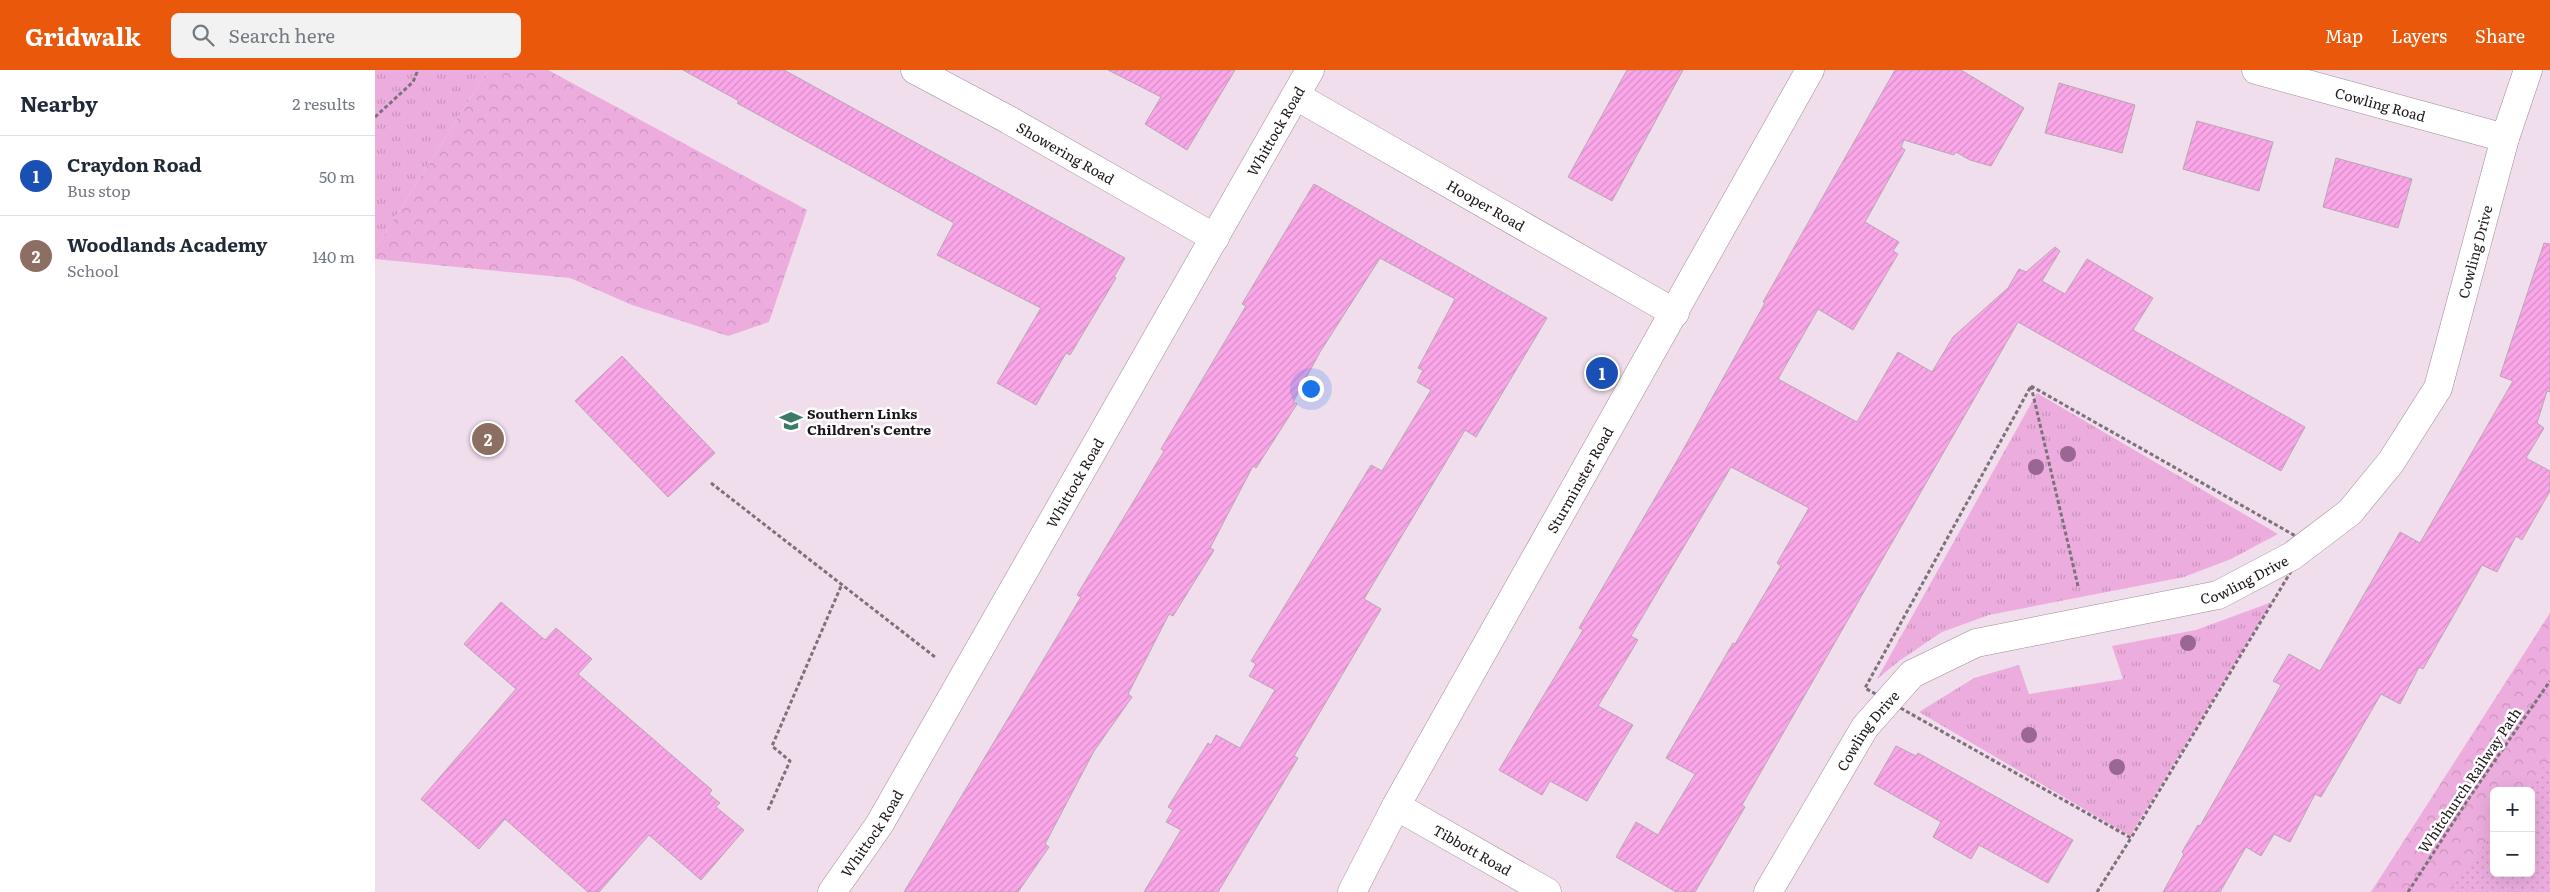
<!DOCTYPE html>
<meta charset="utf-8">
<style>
:root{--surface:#fff;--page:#f2f2f3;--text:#1f2937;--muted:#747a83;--line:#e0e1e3;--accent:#ea580c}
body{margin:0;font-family:Literata,serif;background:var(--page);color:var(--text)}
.controls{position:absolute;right:15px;bottom:15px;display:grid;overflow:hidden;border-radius:8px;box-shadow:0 5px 20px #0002}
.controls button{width:45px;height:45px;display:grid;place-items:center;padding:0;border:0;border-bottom:1px solid var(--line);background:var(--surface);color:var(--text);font:25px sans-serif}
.you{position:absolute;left:935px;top:318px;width:18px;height:18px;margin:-12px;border:4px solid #fff;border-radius:50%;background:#1a73e8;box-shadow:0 0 0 8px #1a73e833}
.badge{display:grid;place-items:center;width:32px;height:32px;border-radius:50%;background:var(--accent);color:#fff;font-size:16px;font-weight:700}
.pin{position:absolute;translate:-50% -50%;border:2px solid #fff;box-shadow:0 1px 5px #0006}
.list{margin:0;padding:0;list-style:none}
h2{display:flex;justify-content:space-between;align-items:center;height:65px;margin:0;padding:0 20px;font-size:21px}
h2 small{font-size:16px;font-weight:400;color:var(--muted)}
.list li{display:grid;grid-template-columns:32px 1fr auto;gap:15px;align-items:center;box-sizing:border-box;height:80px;padding:0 20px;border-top:1px solid var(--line)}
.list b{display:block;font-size:19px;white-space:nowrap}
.list p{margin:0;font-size:16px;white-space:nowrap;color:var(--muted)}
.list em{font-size:16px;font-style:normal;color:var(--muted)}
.icon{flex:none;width:28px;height:28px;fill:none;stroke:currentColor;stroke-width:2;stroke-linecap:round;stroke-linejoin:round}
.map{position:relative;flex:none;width:2175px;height:822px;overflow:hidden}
header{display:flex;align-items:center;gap:30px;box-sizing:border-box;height:70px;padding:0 25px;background:var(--accent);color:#fff}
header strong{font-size:24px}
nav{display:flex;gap:28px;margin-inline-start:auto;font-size:18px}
.search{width:350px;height:45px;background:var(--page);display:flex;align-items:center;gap:12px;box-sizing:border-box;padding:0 18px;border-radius:8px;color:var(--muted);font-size:19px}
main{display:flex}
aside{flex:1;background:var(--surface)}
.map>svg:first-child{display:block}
</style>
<header>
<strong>Gridwalk</strong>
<div class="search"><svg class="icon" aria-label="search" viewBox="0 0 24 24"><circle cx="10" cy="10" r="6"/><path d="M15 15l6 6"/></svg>Search here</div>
<nav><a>Map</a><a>Layers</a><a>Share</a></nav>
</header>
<main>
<aside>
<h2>Nearby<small>2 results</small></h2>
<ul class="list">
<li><span class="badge" style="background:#1a4fb4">1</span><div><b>Craydon Road</b><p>Bus stop</p></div><em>50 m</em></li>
<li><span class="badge" style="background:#8d6e63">2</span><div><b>Woodlands Academy</b><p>School</p></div><em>140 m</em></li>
</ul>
</aside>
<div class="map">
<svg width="2175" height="822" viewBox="0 0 2175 822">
<defs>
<pattern id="grass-tufts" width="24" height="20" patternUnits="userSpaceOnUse" patternTransform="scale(1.25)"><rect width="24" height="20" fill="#ecadde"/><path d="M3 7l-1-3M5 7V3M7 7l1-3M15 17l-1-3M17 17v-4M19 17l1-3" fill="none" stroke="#ca94be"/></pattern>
<pattern id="forest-crowns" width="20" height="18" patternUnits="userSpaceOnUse" patternTransform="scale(1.25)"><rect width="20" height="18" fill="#ecadde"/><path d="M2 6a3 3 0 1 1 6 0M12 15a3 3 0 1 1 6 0" fill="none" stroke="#ca94be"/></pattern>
<pattern id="park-dots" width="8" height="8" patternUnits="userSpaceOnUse" patternTransform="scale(1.25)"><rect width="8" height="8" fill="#ecadde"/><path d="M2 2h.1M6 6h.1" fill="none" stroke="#ca94be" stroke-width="1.8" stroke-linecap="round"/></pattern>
<pattern id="building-hatch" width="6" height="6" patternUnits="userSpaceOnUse" patternTransform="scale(1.25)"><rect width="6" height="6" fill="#faa6e8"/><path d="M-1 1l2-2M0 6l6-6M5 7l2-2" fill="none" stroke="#d68ec6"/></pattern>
</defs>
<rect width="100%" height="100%" fill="#f1deec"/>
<!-- grass -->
<path fill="url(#grass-tufts)" d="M 0,0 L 113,0 L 0,179 Z
M 1662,323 L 1903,464 L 1856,489 L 1809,507 L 1614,545 L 1567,562 L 1524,591 L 1502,609 Z
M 1897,532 L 1755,766 L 1544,642 L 1599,608 L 1644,595 L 1654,624 L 1748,609 L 1737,576 L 1821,560 Z"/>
<!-- forest -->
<path fill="url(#forest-crowns)" d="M 113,0 L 173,0 L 432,140 L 394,252 L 353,266 L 257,235 L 195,208 L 0,189 L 0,179 Z
M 2175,543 L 2175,743 L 2156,721 L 2119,721 L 2119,803 L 2161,822 L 1996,822 Z"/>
<!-- park -->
<path fill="url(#park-dots)" d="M 2175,688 L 2175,822 L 2073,822 L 2119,762 L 2119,803 L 2156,803 L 2156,721 L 2150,721 Z"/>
<!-- building -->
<path fill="url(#building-hatch)" stroke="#b8a7b4" d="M 308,0 L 409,0 L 750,188 L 739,207 L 741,208 L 695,285 L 691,283 L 661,335 L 622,313 L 666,238 L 562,185 L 579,153 L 362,33 L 364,31 Z
M 733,0 L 860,0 L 812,80 L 770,54 L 786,27 Z
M 1252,0 L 1308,0 L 1237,131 L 1193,107 Z
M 1520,0 L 1586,0 L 1649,38 L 1616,96 L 1595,90 L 1581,82 L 1579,85 L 1529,70 L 1526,77 L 1530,80 L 1490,152 L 1524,172 L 1518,181 L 1523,184 L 1478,260 L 1443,239 L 1403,309 L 1482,352 L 1523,282 L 1557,302 L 1578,267 L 1633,218 L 1644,199 L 1651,202 L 1680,177 L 1685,181 L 1667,211 L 1690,224 L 1712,189 L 1778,228 L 1758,260 L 1930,357 L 1906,401 L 1643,252 L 1367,735 L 1370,737 L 1320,822 L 1301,822 L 1241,787 L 1261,752 L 1283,765 L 1320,704 L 1291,688 L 1358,573 L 1360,574 L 1406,496 L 1402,493 L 1434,438 L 1356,397 L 1256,566 L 1263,570 L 1223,636 L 1258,655 L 1212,731 L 1175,711 L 1167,725 L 1124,700 L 1208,560 L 1204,558 L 1303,389 L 1390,233 L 1388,232 Z
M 1684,13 L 1760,35 L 1747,83 L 1670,63 Z
M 1822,51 L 1898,72 L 1884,121 L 1808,99 Z
M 1961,88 L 2037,109 L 2023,158 L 1948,137 Z
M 939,114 L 1172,248 L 1101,367 L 1090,360 L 989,529 L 1006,539 L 919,686 L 923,688 L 843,822 L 769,822 L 806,760 L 791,752 L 798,740 L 793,737 L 833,673 L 836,675 L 841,665 L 865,678 L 900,620 L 874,606 L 881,594 L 876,591 L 996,395 L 1007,401 L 1056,320 L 1042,312 L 1048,300 L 1043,298 L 1080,229 L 1005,188 L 945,282 L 918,332 L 922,334 L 881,398 L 878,396 L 835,478 L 839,480 L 798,546 L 794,544 L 753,624 L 757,627 L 719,681 L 670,774 L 674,777 L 643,822 L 529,822 L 706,527 L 702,525 L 789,381 L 786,379 L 871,236 L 867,234 Z
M 2169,173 L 2175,174 L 2175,322 L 2172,321 L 2162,353 L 2169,358 L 2151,388 L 2175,401 L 2175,421 L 2147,470 L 2141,466 L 2122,502 L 2107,495 L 2048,599 L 2044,597 L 2025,634 L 2006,624 L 1946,727 L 1940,724 L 1915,772 L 1899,764 L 1886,786 L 1871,777 L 1845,822 L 1788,822 L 1809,784 L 1807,782 L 1823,755 L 1825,756 L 1906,615 L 1898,611 L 1914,584 L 1945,601 L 2025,462 L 2045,473 L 2138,311 L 2125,306 Z
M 247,286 L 340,383 L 293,427 L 200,331 Z
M 126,532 L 170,570 L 181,558 L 217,589 L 203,604 L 337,720 L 334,724 L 345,733 L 341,737 L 369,760 L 326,810 L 274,765 L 224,822 L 213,822 L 130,749 L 104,779 L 46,729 L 141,619 L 89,574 Z
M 1521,676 L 1541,686 L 1543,683 L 1698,770 L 1673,813 L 1604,775 L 1596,789 L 1558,767 L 1566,752 L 1499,714 Z"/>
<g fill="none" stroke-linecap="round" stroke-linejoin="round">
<defs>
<g id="minor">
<path id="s1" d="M 540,0 L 634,50 L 840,168"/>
<path id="s2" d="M 1881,0 L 2130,68"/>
<path id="s3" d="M 921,26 L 1300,243"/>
<path id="s4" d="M 1021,736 L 1172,822"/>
<path id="s5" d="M 457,822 L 504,755 L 935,0"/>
<path id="s6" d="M 1393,822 L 1490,657 L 1537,604 L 1601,573 L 1843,525 L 1917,486 L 1975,442 L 2016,392 L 2063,318 L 2130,68 L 2153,0"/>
</g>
<g id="tertiary">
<path id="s7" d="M 977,822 L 1021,736 L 1435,0"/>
</g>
</defs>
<!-- minor casing -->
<use href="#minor" stroke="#9d8c99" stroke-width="29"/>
<!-- tertiary casing -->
<use href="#tertiary" stroke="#9d8c99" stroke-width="29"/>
<!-- path -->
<path stroke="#7d717a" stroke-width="3" stroke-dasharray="4 2.5" stroke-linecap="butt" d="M 0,47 L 38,12 L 43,0
M 1656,316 L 1933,473 L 1756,768 L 1490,618 Z
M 1656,316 L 1703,516
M 336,413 L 560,587
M 393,740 L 415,691 L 397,676 L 467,514
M 1722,822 L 1756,768
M 2033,822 L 2096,725 L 2175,611"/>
<!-- minor -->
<use href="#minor" stroke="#fff" stroke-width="28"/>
<!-- tertiary -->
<use href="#tertiary" stroke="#fff" stroke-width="28"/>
</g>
<!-- trees -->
<g fill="#996791">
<circle cx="1693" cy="384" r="8"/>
<circle cx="1661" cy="397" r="8"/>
<circle cx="1813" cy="573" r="8"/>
<circle cx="1654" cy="665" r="8"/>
<circle cx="1742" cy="697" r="8"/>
</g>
<!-- icons -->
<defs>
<symbol id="school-bare" viewBox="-9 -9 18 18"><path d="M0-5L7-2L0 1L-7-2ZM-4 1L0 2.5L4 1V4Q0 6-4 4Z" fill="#3c7a67" stroke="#fff" stroke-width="2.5" paint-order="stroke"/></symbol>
</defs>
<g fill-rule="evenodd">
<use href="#school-bare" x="400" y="335" width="32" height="32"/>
</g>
<g text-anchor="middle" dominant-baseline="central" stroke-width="5" stroke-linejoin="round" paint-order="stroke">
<!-- street labels -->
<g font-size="14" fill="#1c161a" stroke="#fff">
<text stroke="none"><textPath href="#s2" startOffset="129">Cowling Road</textPath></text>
<text stroke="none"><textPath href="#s5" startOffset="881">Whittock Road</textPath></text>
<text stroke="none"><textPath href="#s1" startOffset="172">Showering Road</textPath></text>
<text stroke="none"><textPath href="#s3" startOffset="219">Hooper Road</textPath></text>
<text stroke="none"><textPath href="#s6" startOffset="1030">Cowling Drive</textPath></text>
<text stroke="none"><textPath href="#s7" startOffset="471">Sturminster Road</textPath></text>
<text stroke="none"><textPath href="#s5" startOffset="476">Whittock Road</textPath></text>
<text stroke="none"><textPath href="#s6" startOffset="610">Cowling Drive</textPath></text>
<text stroke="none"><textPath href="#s6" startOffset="190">Cowling Drive</textPath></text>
<text transform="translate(2094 710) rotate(-56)">Whitchurch Railway Path</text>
<text stroke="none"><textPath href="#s5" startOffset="71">Whittock Road</textPath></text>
<text stroke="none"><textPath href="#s4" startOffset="88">Tibbott Road</textPath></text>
</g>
<!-- poi labels -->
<g font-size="14" font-weight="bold" fill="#1c161a" stroke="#fff" text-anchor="start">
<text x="432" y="343">Southern Links<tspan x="432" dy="16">Children's Centre</tspan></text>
</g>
</g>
</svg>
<div class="controls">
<button>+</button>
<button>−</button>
</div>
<div class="you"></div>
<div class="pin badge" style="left:1227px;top:303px;background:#1a4fb4">1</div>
<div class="pin badge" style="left:113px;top:369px;background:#8d6e63">2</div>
</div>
</main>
